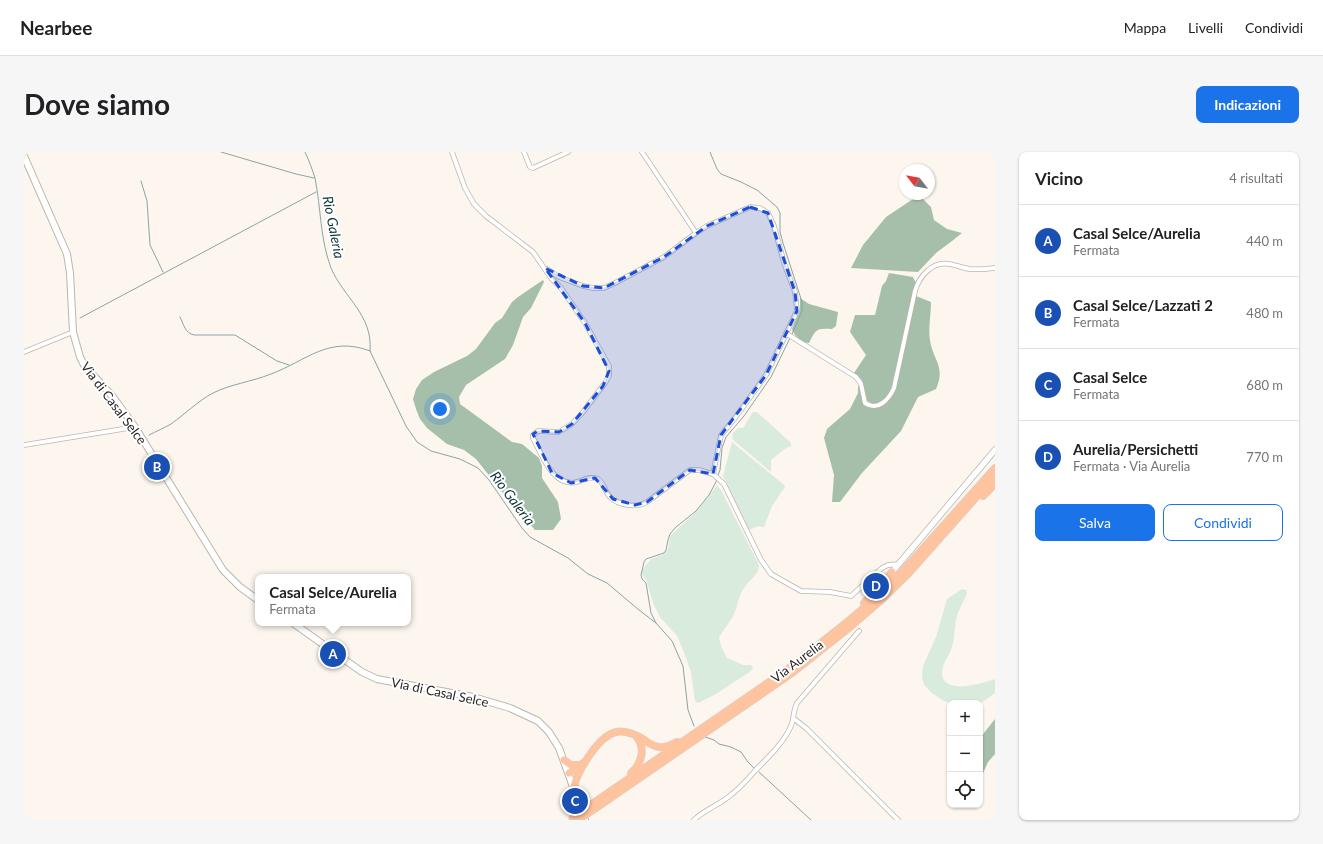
<!DOCTYPE html>
<html lang="it">
<meta charset="utf-8">
<style>
:root{--surface:#fff;--page:#f6f6f6;--text:#202124;--muted:#757577;--line:#e0e0e0;--accent:#1a73e8}
body{margin:0;font-family:Lato,sans-serif;background:var(--page);color:var(--text)}
.controls{position:absolute;right:12px;bottom:12px;display:grid;overflow:hidden;border-radius:8px;box-shadow:0 1px 3px #0004}
.controls button{width:36px;height:36px;display:grid;place-items:center;padding:0;border:0;border-bottom:1px solid var(--line);background:var(--surface);color:var(--text);font:20px sans-serif}
.compass{position:absolute;left:875px;top:12px;width:36px;height:36px;border-radius:50%;background:var(--surface);box-shadow:0 1px 3px #0004;rotate:301deg}
.you{position:absolute;left:416px;top:257px;width:14px;height:14px;margin:-10px;border:3px solid #fff;border-radius:50%;background:#1a73e8;box-shadow:0 0 0 6px #1a73e833}
.badge{display:grid;place-items:center;width:26px;height:26px;border-radius:50%;background:var(--accent);color:#fff;font-size:13px;font-weight:700}
.pin{position:absolute;translate:-50% -50%;border:2px solid #fff;box-shadow:0 1px 4px #0006}
.popup{position:absolute;left:231px;top:422px;width:156px;height:52px;box-sizing:border-box;display:grid;place-content:center;border-radius:8px;background:var(--surface);filter:drop-shadow(0 1px 3px #0005);font-size:13px;white-space:nowrap;color:var(--muted)}
.popup b{font-size:15px;color:var(--text)}
.popup::after{content:'';position:absolute;left:50%;top:100%;margin-left:-8px;border:8px solid transparent;border-top-color:var(--surface)}
.list{margin:0;padding:0;list-style:none}
h2{display:flex;justify-content:space-between;align-items:center;height:52px;margin:0;padding:0 16px;font-size:17px}
h2 small{font-size:13px;font-weight:400;color:var(--muted)}
.list li{display:grid;grid-template-columns:26px 1fr auto;gap:12px;align-items:center;box-sizing:border-box;height:72px;padding:0 16px;border-top:1px solid var(--line)}
.list b{display:block;font-size:15px;white-space:nowrap}
.list p{margin:0;font-size:13px;white-space:nowrap;color:var(--muted)}
.list em{font-size:13px;font-style:normal;color:var(--muted)}
.actions{display:flex;gap:8px;padding:12px 16px}
.actions a{flex:1;padding:9px 0;border:1px solid var(--accent);border-radius:8px;text-align:center;font-size:14px;color:var(--accent)}
.actions .main{background:var(--accent);color:#fff}
.icon{flex:none;width:22px;height:22px;fill:none;stroke:currentColor;stroke-width:2;stroke-linecap:round;stroke-linejoin:round}
.map{position:relative;flex:none;width:971px;height:668px;overflow:hidden;border-radius:8px}
header{display:flex;align-items:center;gap:24px;box-sizing:border-box;height:56px;padding:0 20px;background:var(--surface);border-bottom:1px solid var(--line)}
header strong{font-size:19px}
nav{display:flex;gap:22px;margin-inline-start:auto;font-size:14px}
.intro{display:flex;align-items:center;justify-content:space-between;box-sizing:border-box;height:96px;padding:0 24px}
h1{margin:0;font-size:28px}
.button{padding:10px 18px;border-radius:8px;background:var(--accent);color:#fff;font-size:14px;font-weight:700}
main{display:flex;gap:24px;padding:0 24px}
aside{flex:1;background:var(--surface);border-radius:8px;box-shadow:0 1px 3px #0004}
.map>svg:first-child{display:block}
</style>
<header>
<strong>Nearbee</strong>
<nav><a>Mappa</a><a>Livelli</a><a>Condividi</a></nav>
</header>
<div class="intro"><h1>Dove siamo</h1><a class="button">Indicazioni</a></div>
<main>
<div class="map">
<svg width="971" height="668" viewBox="0 0 971 668">
<rect width="100%" height="100%" fill="#fdf6ee"/>
<!-- green -->
<path fill="#d9ebdc" d="M 729,260 L 733,260 L 767,291 L 767,294 L 762,296 L 747,308 L 747,320 L 708,287 L 709,281 L 714,276 L 719,276 Z
M 708,290 L 760,333 L 761,335 L 748,354 L 740,375 L 734,374 L 725,378 L 699,324 Z
M 693,333 L 698,340 L 735,413 C 735,423 725,428 720,436 C 714,444 714,454 710,462 C 706,471 699,477 695,486 L 697,494 L 703,506 L 719,513 L 727,513 L 729,515 L 727,519 L 692,542 L 674,551 L 671,549 L 667,520 L 661,503 L 653,484 L 636,465 L 629,451 L 623,430 L 618,422 L 619,417 L 627,407 L 639,403 L 644,397 L 646,385 L 650,380 L 670,362 L 685,344 Z
M 938,437 L 942,438 L 943,441 C 940,449 935,457 933,464 C 930,474 931,485 928,495 C 926,502 921,508 919,514 C 911,546 956,532 971,527 L 971,541 L 956,552 L 956,551 L 926,551 L 920,549 L 909,542 L 900,533 L 898,526 L 899,514 L 912,485 L 923,447 Z"/>
<!-- forest -->
<path fill="#a5bfaa" d="M 895,43 L 907,55 L 910,68 L 923,77 L 938,81 L 928,89 L 912,101 L 894,120 L 827,116 L 839,93 L 862,65 Z
M 865,121 L 889,125 L 892,131 L 866,241 L 860,248 L 851,253 L 843,249 L 838,228 L 830,221 L 842,203 L 826,180 L 831,163 L 851,163 L 858,134 L 862,129 Z
M 519,128 L 520,130 L 507,156 L 499,165 L 489,193 L 481,207 L 442,233 L 435,245 L 436,252 L 488,290 L 498,292 L 515,306 L 518,314 L 518,326 L 534,350 L 537,367 L 529,378 L 511,378 L 482,345 L 452,307 L 440,298 L 423,292 L 403,276 L 396,267 L 392,257 L 389,247 L 392,237 L 398,228 L 410,220 L 443,204 L 452,197 L 471,171 L 478,166 L 488,150 L 494,145 Z
M 892,144 L 907,150 C 907,162 904,176 906,188 C 909,209 922,214 912,237 L 894,245 L 877,279 L 838,321 L 816,350 L 808,350 L 810,323 L 800,286 L 803,277 L 826,257 L 834,241 L 834,234 L 836,235 L 839,248 L 850,256 C 864,254 868,244 873,232 Z
M 776,146 L 785,152 L 814,160 L 812,174 L 808,177 C 792,176 792,177 785,191 C 777,190 770,184 768,177 L 776,158 Z
M 971,567 L 971,602 L 964,610 L 956,628 L 956,586 Z"/>
<g fill="none" stroke-linecap="round" stroke-linejoin="round">
<!-- stream -->
<path stroke="#8aa4a6" stroke-width="1" d="M 197,0 L 272,22 L 290,26
M 281,0 C 285,8 288,17 291,26 C 297,56 296,87 307,116 C 320,146 349,163 346,199 L 382,274 L 393,290 L 407,299 L 436,307 L 454,316 L 465,328 L 498,376 L 506,385 L 544,406 L 564,422 L 583,431 L 615,458 L 632,471 L 648,489 L 659,514 L 664,558 L 670,574
M 686,0 L 693,17 L 697,22 L 717,30 L 733,38 L 753,55 L 756,61 L 756,80 L 759,91 L 778,150 L 778,159 L 768,182
M 117,29 L 123,49 L 126,93 L 139,120
M 156,165 C 160,173 161,181 170,183 L 211,183 L 253,209 L 265,213
M 56,166 L 292,40
M 125,283 C 133,279 140,276 147,272 C 161,262 174,249 189,241 C 207,232 227,230 247,222 C 282,209 305,183 346,199
M 694,323 L 696,318 L 698,296 L 702,285 L 720,264 L 747,225 L 766,186
M 632,471 L 627,461 L 622,431 L 618,427 L 617,423 L 620,410 L 622,407 L 640,401 L 642,398 L 644,388 L 646,382 L 652,375 L 672,359 L 685,343 L 693,328
M 681,585 L 690,588 L 695,592 L 707,595 L 717,600 L 724,610 L 730,616
M 735,620 L 787,668"/>
<defs>
<path id="minor" d="M 428,0 L 441,36 L 450,52 L 462,64 L 509,100 L 527,126 L 537,136 L 561,171 L 585,214 L 585,224 L 581,231 L 559,260 L 548,272 L 535,280 L 514,279 L 509,283 L 509,286 C 518,303 530,339 556,329 C 561,327 568,324 574,327 C 580,331 581,340 586,345 C 595,354 613,356 623,350 L 666,318 L 675,318 L 689,322 L 700,332 L 737,408 L 747,422 L 777,439 L 806,440 L 827,444 L 858,416 L 864,413 L 875,412
M 500,0 L 506,15 L 509,16 L 544,0
M 618,0 L 672,81
M 523,117 L 535,125 L 559,134 L 569,136 L 580,136 L 591,131 L 640,105 L 672,81 L 683,74 L 726,55 L 736,56 L 744,61 L 750,74 L 760,111 L 771,140 L 773,159 L 742,223 L 711,266 L 697,283 L 689,322
M 763,182 L 832,225 L 837,232 L 841,251 C 854,260 865,247 870,236 L 891,139 C 895,125 908,109 925,112 C 932,113 939,116 946,117 C 955,118 963,117 971,116
M 0,200 L 49,180
M 0,293 L 111,275
M 769,566 L 782,576 L 874,668
M 670,668 C 681,657 696,653 708,642 C 716,636 723,628 730,620 C 743,606 759,592 767,574 C 770,567 769,559 773,551 L 835,479"/>
<path id="tertiary" d="M 868,420 L 971,298"/>
<path id="secondary" d="M 0,4 L 43,102 L 46,121 L 49,180 L 56,205 L 60,213 L 89,245 L 111,275 L 199,418 L 216,435 L 234,448
M 269,471 L 338,520 L 353,527 L 449,545 L 486,556 L 514,569 L 525,580 L 535,596 L 561,668"/>
<path id="trunk" d="M 959,344 L 971,332
M 840,451 L 868,420
M 540,608 L 547,613 L 556,613
M 545,621 L 559,611
M 607,621 C 618,612 622,595 612,584
M 550,635 C 553,621 561,609 570,597 C 585,578 597,574 619,587 C 624,591 629,594 635,595 C 642,596 647,593 653,590
M 568,652 L 764,517 L 822,471 L 856,442 L 877,421 L 971,316
M 572,656 L 768,521 L 826,475 L 855,450 L 884,422 L 971,324"/>
</defs>
<!-- minor casing -->
<use href="#minor" stroke="#bbb5ad" stroke-width="5.5"/>
<!-- tertiary casing -->
<use href="#tertiary" stroke="#bbb5ad" stroke-width="7"/>
<!-- secondary casing -->
<use href="#secondary" stroke="#bbb5ad" stroke-width="8"/>
<!-- trunk casing -->
<use href="#trunk" stroke="#d4d4d3" stroke-width="8"/>
<!-- minor -->
<use href="#minor" stroke="#fff" stroke-width="4"/>
<!-- tertiary -->
<use href="#tertiary" stroke="#fff" stroke-width="5.5"/>
<!-- secondary -->
<use href="#secondary" stroke="#fff" stroke-width="6"/>
<!-- trunk -->
<use href="#trunk" stroke="#fec4a0" stroke-width="7"/>
<defs>
<path id="trunk-bridge" d="M 548,666 L 568,652
M 554,668 L 572,656"/>
</defs>
<!-- trunk-bridge casing -->
<use href="#trunk-bridge" stroke="#d4d4d3" stroke-width="8" stroke-linecap="butt"/>
<!-- trunk-bridge -->
<use href="#trunk-bridge" stroke="#fec4a0" stroke-width="7"/>
</g>
<!-- marked area -->
<path fill="#1d4ed8" fill-opacity="0.2" stroke="#1d4ed8" stroke-width="3" stroke-dasharray="8 5" stroke-linejoin="round" d="M 726,55 L 744,61 L 771,140 L 773,159 L 742,223 L 697,283 L 689,322 L 666,318 L 623,350 L 611,353 L 589,347 L 571,326 L 547,331 L 528,321 L 509,282 L 514,279 L 535,280 L 548,272 L 579,234 L 585,219 L 561,171 L 521,116 L 559,134 L 580,136 L 640,105 L 683,74 Z"/>
<g text-anchor="middle" dominant-baseline="central" stroke-width="4" stroke-linejoin="round" paint-order="stroke">
<!-- street labels -->
<g font-size="13" fill="#292624" stroke="#fff">
<text transform="translate(90 251) rotate(53)">Via di Casal Selce</text>
<text transform="translate(773 509) rotate(-37)">Via Aurelia</text>
<text transform="translate(416 540) rotate(12)">Via di Casal Selce</text>
</g>
<!-- water labels -->
<g font-size="14" font-style="italic" fill="#0e3538" stroke="#fff">
<text transform="translate(310 75) rotate(79)">Rio Galeria</text>
<text transform="translate(489 346) rotate(53)">Rio Galeria</text>
</g>
</g>
</svg>
<div class="controls">
<button>+</button>
<button>−</button>
<button><svg class="icon" aria-label="locate" viewBox="0 0 24 24"><circle cx="12" cy="12" r="6"/><path d="M12 2v4M12 18v4M2 12h4M18 12h4"/></svg></button>
</div>
<svg class="compass" viewBox="-18 -18 36 36"><path d="M0-13l5 13h-10z" fill="#e53935"/><path d="M0 13l5-13h-10z" fill="#757577"/></svg>
<div class="you"></div>
<div class="pin badge" style="left:309px;top:502px;background:#1a4fb4">A</div>
<div class="popup"><b>Casal Selce/Aurelia</b>Fermata</div>
<div class="pin badge" style="left:133px;top:315px;background:#1a4fb4">B</div>
<div class="pin badge" style="left:551px;top:649px;background:#1a4fb4">C</div>
<div class="pin badge" style="left:852px;top:434px;background:#1a4fb4">D</div>
</div>
<aside>
<h2>Vicino<small>4 risultati</small></h2>
<ul class="list">
<li><span class="badge" style="background:#1a4fb4">A</span><div><b>Casal Selce/Aurelia</b><p>Fermata</p></div><em>440 m</em></li>
<li><span class="badge" style="background:#1a4fb4">B</span><div><b>Casal Selce/Lazzati 2</b><p>Fermata</p></div><em>480 m</em></li>
<li><span class="badge" style="background:#1a4fb4">C</span><div><b>Casal Selce</b><p>Fermata</p></div><em>680 m</em></li>
<li><span class="badge" style="background:#1a4fb4">D</span><div><b>Aurelia/Persichetti</b><p>Fermata · Via Aurelia</p></div><em>770 m</em></li>
</ul>
<div class="actions"><a class="main">Salva</a><a>Condividi</a></div>
</aside>
</main>
